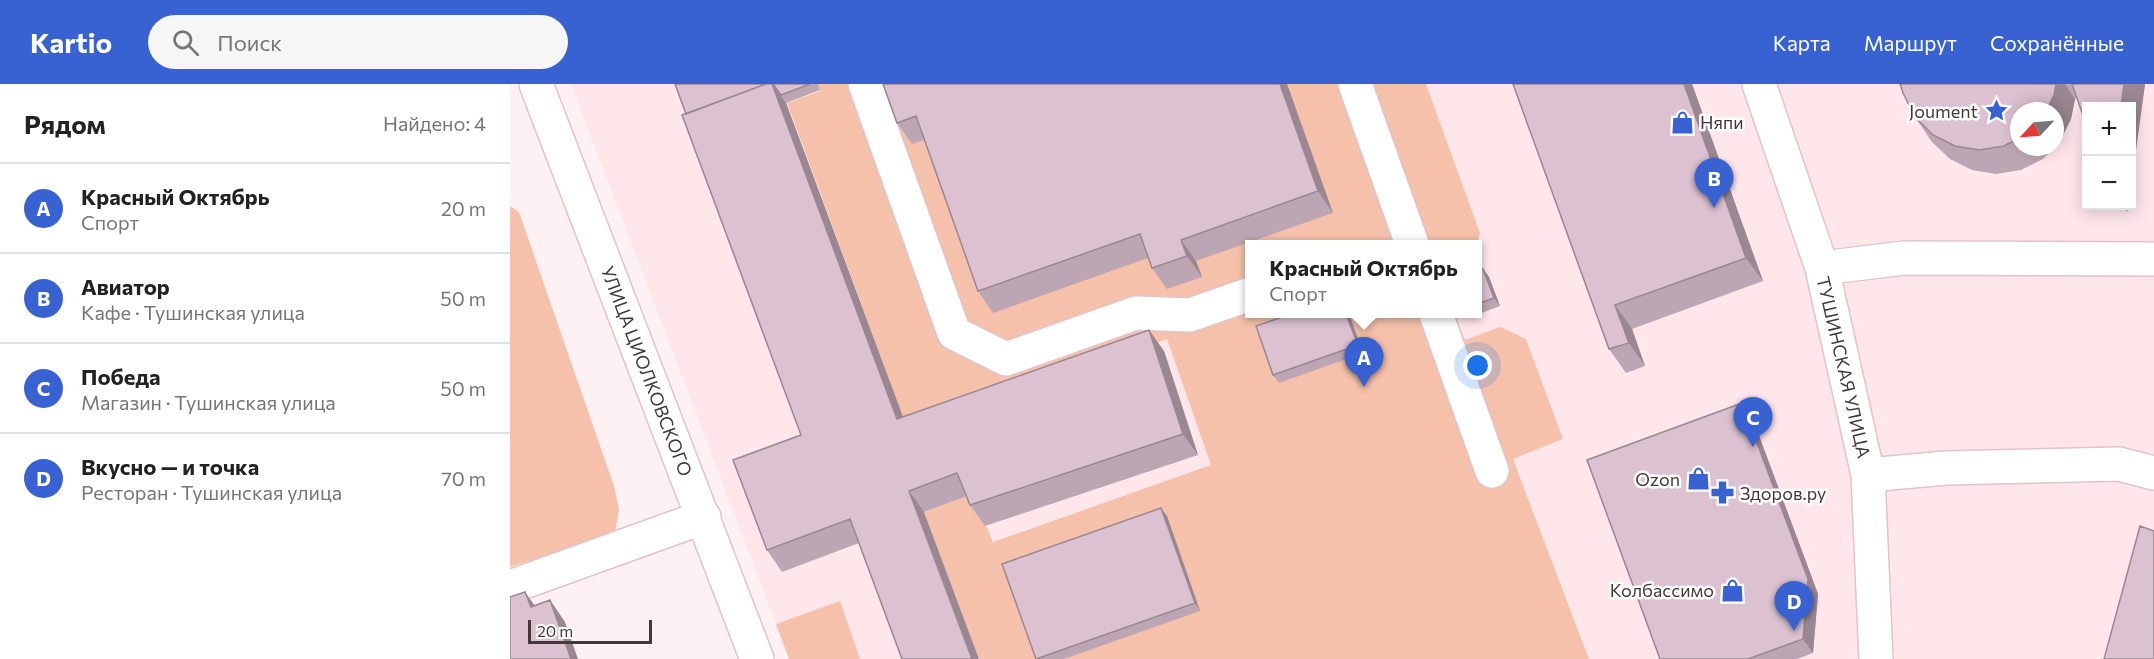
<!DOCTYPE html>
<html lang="ru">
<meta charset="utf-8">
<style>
:root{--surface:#fff;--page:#f6f6f6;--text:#222;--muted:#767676;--line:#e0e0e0;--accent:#3862d2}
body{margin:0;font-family:Commissioner,sans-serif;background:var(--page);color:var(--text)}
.controls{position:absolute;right:18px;top:18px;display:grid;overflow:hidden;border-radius:0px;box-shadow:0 3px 15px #0003}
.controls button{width:54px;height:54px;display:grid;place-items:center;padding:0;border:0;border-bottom:2px solid var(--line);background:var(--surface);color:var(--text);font:30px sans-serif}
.compass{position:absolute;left:1500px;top:18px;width:54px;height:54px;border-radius:50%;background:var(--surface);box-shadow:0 3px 15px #0003;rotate:244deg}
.scale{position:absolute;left:18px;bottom:15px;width:124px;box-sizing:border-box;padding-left:6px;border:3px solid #44383b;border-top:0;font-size:16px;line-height:21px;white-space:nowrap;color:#44383b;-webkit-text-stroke:4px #fff;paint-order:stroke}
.you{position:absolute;left:968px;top:282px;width:21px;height:21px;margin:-15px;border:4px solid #fff;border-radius:50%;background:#1a73e8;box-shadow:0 0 0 9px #1a73e833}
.badge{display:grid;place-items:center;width:39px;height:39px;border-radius:50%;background:var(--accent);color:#fff;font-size:20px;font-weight:700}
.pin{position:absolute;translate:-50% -50px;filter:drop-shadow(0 2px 3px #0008)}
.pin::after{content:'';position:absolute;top:32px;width:21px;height:18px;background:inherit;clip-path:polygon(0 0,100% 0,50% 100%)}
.popup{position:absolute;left:735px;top:156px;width:237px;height:78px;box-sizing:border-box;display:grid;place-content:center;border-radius:0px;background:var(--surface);filter:drop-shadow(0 2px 4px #0005);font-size:20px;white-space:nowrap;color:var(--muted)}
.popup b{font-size:22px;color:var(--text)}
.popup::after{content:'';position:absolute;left:50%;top:100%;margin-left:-12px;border:12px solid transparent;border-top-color:var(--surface)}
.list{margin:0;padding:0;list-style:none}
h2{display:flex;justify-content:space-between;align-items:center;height:78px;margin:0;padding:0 24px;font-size:26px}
h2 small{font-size:20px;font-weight:400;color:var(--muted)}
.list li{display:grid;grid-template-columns:39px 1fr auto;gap:18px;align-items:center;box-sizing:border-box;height:90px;padding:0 24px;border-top:2px solid var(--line)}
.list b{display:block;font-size:22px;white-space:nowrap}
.list p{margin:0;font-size:20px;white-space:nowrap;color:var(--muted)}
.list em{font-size:20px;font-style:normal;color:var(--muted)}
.icon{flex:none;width:33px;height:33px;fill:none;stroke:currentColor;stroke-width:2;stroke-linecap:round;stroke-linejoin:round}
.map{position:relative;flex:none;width:1644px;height:575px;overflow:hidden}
header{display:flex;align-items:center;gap:36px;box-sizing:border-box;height:84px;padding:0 30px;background:var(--accent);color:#fff}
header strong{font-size:28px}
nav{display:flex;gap:33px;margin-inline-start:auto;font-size:21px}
.search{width:420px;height:54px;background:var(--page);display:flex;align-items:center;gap:15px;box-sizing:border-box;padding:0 21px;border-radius:33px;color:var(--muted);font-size:22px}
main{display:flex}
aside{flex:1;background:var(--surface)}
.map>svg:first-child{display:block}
</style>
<header>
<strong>Kartio</strong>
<div class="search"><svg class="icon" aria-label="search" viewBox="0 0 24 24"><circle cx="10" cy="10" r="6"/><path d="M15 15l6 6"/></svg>Поиск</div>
<nav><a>Карта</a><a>Маршрут</a><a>Сохранённые</a></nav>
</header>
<main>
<aside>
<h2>Рядом<small>Найдено: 4</small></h2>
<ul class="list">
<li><span class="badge">A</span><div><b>Красный Октябрь</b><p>Спорт</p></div><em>20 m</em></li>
<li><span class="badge">B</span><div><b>Авиатор</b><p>Кафе · Тушинская улица</p></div><em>50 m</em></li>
<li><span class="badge">C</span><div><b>Победа</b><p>Магазин · Тушинская улица</p></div><em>50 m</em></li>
<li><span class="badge">D</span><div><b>Вкусно — и точка</b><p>Ресторан · Тушинская улица</p></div><em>70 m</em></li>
</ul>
</aside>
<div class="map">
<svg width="1644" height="575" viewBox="0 0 1644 575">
<rect width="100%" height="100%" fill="#fef1f3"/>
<!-- built -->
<path fill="#ffe6eb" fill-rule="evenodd" d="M 61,0 L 308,0 L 310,6 L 277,19 L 399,348 L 657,255 L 701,381 L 444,472 L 481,575 L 282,575 L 266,540 Z
M 916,0 L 1644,0 L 1644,471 L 1614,575 L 1079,575 L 1003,374 L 1053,355 L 990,243 L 955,257 L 944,230 L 968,230 L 967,160 L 970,149 ZM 1576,22 L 1622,22 L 1622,122 L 1576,122 ZM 1509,27 L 1545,27 L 1545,63 L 1509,63 Z"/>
<!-- green -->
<path fill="#f6c1aa" d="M 308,0 L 916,0 L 970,149 L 967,160 L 740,160 L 740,230 L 944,230 L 955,256 L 990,243 L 1016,255 L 1053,355 L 1003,375 L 1079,575 L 469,575 L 414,428 L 462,410 L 483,458 L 701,381 L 657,255 L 399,349 L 277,19 L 310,7 Z
M 0,122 L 9,128 L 104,402 L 109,425 L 105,449 L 0,483 Z
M 330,517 L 350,575 L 279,575 L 266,540 Z"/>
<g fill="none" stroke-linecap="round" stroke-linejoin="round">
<defs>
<path id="minor" d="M 26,0 L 247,575
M 355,0 L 444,249 L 496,275 L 626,229 L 680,231 L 740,210
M 845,0 L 902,160
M 1249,0 L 1312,184 L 1358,391 L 1366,575
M 1312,184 L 1394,174 L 1644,175
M 926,230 L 982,387
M 1358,391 L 1436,384 L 1609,380 L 1644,389
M 0,503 L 194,433"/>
</defs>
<!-- minor casing -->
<use href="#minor" stroke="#e2c3c9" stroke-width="36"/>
<!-- minor -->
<use href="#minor" stroke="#fff" stroke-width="33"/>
</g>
<!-- wall -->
<path fill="#bda6b3" d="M 165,0 L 308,0 L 310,6 L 276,19 L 393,333 L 639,246 L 654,267 L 688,371 L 475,442 L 460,421 L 457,412 L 414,428 L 349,459 L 272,488 L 257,466 L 291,351 Z
M 373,0 L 777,0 L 823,129 L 686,177 L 692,193 L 657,205 L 642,184 L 638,174 L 483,229 L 468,207 L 415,56 L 402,60 L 387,39 Z
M 1003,0 L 1182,0 L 1253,197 L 1122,245 L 1135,282 L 1116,289 L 1099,265 Z
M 1390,0 L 1635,0 L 1622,95 L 1622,22 L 1567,14 L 1565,15 L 1561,35 L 1550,57 L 1545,63 L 1545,27 L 1509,27 L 1509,63 L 1545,63 L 1533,75 L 1511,86 L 1486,90 L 1462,86 L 1440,75 L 1422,58 L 1405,33 Z
M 973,185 L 979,193 L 990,222 L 958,234 L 955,230 L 968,230 L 968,187 Z
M 781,230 L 839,230 L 853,269 L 769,299 L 763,291 Z
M 1232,319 L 1242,333 L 1308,510 L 1303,569 L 1287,575 L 1150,575 Z
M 657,432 L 690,527 L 554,575 L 526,575 Z"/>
<!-- shaded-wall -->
<path fill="#9a8792" d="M 262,0 L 276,19 L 402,357 L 387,335 Z
M 770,0 L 777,0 L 823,129 L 808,107 Z
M 1174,0 L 1182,0 L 1253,197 L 1236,174 Z
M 1546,0 L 1555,0 L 1565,15 L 1561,35 L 1550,57 L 1545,50 L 1545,27 L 1536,27 Z
M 1614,0 L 1635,0 L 1622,95 L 1622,22 L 1611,22 Z
M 1613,122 L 1618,122 L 1617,128 Z
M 671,156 L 686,177 L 692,193 L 677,172 Z
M 973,185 L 979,193 L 990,222 L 984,214 Z
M 1105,221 L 1122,245 L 1135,282 L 1119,259 Z
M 836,230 L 839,230 L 853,269 L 848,261 Z
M 639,246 L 654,267 L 688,371 L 673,350 Z
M 1232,319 L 1242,333 L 1308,510 L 1303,569 L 1293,555 Z
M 399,407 L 414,428 L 469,575 L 462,575 Z
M 651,424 L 657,432 L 690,527 L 685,519 Z
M 15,508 L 30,529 L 21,523 Z
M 40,516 L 55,538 L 68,575 L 61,575 Z"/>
<!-- building -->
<path fill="#dcc1d0" stroke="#9a8792" stroke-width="1.5" d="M 165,0 L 256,0 L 176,30 Z
M 256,0 L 262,0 L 387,335 L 639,246 L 673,350 L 460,421 L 447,389 L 399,407 L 462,575 L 392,575 L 340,435 L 257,466 L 223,376 L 291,351 L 172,31 Z
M 263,0 L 300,0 L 271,11 Z
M 373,0 L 770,0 L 808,107 L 671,156 L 677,172 L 642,184 L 630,150 L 468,207 L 406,32 L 387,39 Z
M 1003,0 L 1174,0 L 1236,174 L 1105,221 L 1119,259 L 1099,265 Z
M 1390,0 L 1546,0 L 1544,11 L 1536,27 L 1509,27 L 1509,54 L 1494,62 L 1469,66 L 1445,62 L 1423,51 L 1405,33 L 1393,9 Z
M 1562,0 L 1614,0 L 1611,22 L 1576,22 L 1576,40 Z
M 973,185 L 984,214 L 968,220 L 968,187 Z
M 781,230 L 836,230 L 848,261 L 763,291 L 746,242 Z
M 1232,319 L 1298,495 L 1293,555 L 1238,575 L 1150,575 L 1077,376 Z
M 651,424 L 685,519 L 526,575 L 492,480 Z
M 1630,442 L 1644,447 L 1644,575 L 1594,575 Z
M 15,508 L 21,523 L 40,516 L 61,575 L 0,575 L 0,513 Z"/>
<!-- icons -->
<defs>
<symbol id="sight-bare" viewBox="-9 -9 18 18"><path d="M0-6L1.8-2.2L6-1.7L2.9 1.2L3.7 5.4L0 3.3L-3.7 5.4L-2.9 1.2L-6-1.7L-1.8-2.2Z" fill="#3862d2" stroke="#fff" stroke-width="2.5" paint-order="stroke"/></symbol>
<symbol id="shop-bare" viewBox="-9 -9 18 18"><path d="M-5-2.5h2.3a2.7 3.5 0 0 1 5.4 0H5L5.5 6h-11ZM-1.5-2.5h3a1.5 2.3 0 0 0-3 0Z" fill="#3862d2" stroke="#fff" stroke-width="2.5" paint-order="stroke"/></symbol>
<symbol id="pharmacy-bare" viewBox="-9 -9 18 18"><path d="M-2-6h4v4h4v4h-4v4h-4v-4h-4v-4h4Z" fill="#3862d2" stroke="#fff" stroke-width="2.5" paint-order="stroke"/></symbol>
</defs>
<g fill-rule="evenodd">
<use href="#sight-bare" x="1470" y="10" width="33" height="33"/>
<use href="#shop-bare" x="1156" y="22" width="33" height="33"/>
<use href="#shop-bare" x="1172" y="378" width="33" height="33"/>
<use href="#pharmacy-bare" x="1196" y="392" width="33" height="33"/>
<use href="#shop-bare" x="1206" y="490" width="33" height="33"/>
</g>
<g text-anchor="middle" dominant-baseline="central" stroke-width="5" stroke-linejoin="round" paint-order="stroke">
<!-- poi labels -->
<g font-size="18" fill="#44383b" stroke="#fff" text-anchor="end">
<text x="1468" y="27">Joument</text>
<text x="1190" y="38" text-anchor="start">Няпи</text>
<text x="1170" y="395">Ozon</text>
<text x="1230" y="409" text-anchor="start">Здоров.ру</text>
<text x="1204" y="506">Колбассимо</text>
</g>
<!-- street labels -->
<g font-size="18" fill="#44383b" stroke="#fff">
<text transform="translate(1334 283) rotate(77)">ТУШИНСКАЯ УЛИЦА</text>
<text transform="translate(137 287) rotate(69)">УЛИЦА ЦИОЛКОВСКОГО</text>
</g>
</g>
</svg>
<div class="controls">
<button>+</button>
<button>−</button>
</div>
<svg class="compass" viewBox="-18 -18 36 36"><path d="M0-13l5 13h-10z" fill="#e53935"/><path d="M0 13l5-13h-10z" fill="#767676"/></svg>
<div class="scale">20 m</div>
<div class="you"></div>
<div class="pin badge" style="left:854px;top:303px">A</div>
<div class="popup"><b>Красный Октябрь</b>Спорт</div>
<div class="pin badge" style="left:1204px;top:124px">B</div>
<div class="pin badge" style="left:1243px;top:363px">C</div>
<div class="pin badge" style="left:1284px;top:547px">D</div>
</div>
</main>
